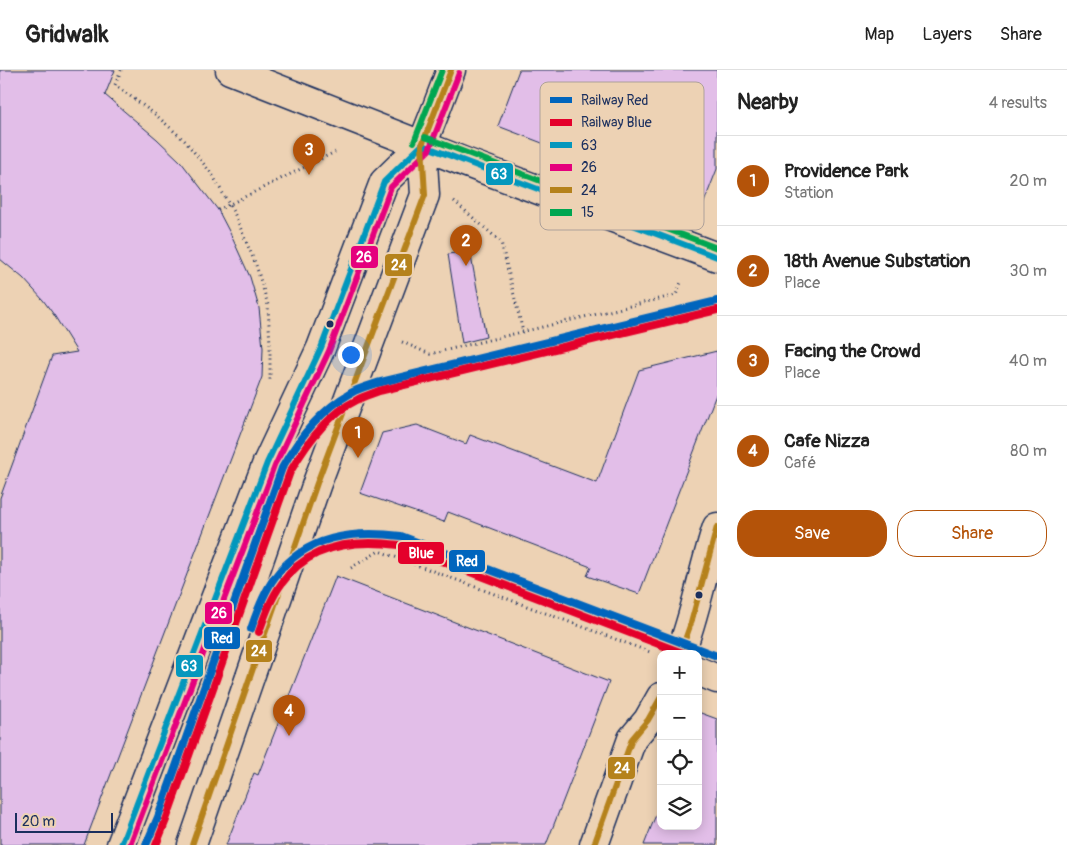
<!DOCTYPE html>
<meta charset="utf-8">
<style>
:root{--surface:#fff;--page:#f6f6f6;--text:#222;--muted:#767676;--line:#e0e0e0;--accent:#b45309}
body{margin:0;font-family:Pangolin,sans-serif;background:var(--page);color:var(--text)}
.controls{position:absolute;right:15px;bottom:15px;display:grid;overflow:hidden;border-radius:10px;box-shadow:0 2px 12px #0003}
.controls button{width:45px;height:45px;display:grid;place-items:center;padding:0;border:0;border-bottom:1px solid var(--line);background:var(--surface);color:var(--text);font:25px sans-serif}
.scale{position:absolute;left:15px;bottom:12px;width:98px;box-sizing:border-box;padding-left:5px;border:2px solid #1b2f5e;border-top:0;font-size:14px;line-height:18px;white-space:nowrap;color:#1b2f5e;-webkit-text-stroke:4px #edd2b4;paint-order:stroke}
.you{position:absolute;left:350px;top:284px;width:18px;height:18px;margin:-12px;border:4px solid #fff;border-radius:50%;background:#1a73e8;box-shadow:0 0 0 8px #1a73e833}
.badge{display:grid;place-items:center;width:32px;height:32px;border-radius:50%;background:var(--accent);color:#fff;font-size:16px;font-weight:700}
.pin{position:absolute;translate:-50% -41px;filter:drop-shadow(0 1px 2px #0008)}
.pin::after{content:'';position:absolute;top:26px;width:18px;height:15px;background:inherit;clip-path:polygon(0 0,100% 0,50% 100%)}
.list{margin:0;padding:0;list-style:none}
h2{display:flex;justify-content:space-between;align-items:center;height:65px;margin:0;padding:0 20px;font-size:21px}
h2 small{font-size:16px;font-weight:400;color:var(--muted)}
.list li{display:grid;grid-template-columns:32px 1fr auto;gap:15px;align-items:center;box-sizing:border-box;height:90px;padding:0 20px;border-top:1px solid var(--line)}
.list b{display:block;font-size:19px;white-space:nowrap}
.list p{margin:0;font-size:16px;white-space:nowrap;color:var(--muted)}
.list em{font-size:16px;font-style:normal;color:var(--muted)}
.actions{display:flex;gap:10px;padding:15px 20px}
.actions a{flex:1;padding:11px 0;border:1px solid var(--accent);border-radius:20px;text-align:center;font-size:18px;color:var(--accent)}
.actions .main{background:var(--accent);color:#fff}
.icon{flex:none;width:28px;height:28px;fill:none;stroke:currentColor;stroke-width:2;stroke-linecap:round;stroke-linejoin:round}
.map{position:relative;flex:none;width:717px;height:775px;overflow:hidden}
header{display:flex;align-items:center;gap:30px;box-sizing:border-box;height:70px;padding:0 25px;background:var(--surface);border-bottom:1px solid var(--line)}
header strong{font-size:24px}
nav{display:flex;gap:28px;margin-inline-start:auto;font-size:18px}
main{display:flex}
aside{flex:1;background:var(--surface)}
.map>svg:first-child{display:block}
</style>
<header>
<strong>Gridwalk</strong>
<nav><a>Map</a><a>Layers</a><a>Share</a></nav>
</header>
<main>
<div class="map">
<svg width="717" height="775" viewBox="0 0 717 775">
<rect width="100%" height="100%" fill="#edd2b4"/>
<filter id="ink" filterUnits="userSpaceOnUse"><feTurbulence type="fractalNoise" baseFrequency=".02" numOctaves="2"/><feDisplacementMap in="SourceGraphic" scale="10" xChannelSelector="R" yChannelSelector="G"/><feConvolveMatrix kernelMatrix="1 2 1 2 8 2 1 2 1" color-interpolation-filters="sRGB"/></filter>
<g filter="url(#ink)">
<!-- building -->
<path fill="#e2bee8" stroke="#1b2f5e" d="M 0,0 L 115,0 L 105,25 L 157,69 L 181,92 L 218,140 L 230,163 L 250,207 L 259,238 L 263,278 L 262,307 L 84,775 L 0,775 L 0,428 L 52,286 L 77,282 L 54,245 L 43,230 L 23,208 L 0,189 Z
M 519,0 L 717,0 L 717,99 L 703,135 L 498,56 Z
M 470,181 L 486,267 L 462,273 L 448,184 Z
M 717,281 L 717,322 L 639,524 L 587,506 L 591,497 L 448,442 L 444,452 L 360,423 L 382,363 L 417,355 L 466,374 L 470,365 L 597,413 L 639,300 Z
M 336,506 L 609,612 L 546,775 L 226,775 L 254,703 L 258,705 Z
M 698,642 L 717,649 L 717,775 L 644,775 L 661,732 L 661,756 L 698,756 Z"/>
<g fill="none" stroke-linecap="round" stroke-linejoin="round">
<defs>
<path id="minor" d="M 230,0 L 467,93 L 717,187
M 680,584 C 696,543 703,499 717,457
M 698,601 L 717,609
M 121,775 L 267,393 L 321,278 L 384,112 L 422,75 L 437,37 L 451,0
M 192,775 L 317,413 L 425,125 L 422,75
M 594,775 L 632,669 L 648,650 L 661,627"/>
</defs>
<!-- minor casing -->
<use href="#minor" stroke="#1b2f5e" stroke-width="31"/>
<!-- path -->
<path stroke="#1b2f5e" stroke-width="3" stroke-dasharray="1 4" stroke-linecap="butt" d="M 121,0 L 115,15 L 156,45 L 185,71 L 212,104 L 235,145 L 256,195 L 268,235 L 270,276 L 270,311
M 454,131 L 501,172 L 523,262
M 218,140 L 335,82
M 402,272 L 430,284 L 676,225 L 682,210
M 351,498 L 379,481 L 650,582"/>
<!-- minor -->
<use href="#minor" stroke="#edd2b4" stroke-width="28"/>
<defs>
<path id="bus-1" d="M 422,75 L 717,187
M 121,775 L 267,393 L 321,278 L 384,112 L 422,75"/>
<path id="bus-2" d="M 130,775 L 275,396 L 329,281 L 391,117 L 429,80 L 459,3"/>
<path id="bus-3" d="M 680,584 L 691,553 L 717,457
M 192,775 L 317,413 L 425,125 L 422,75 L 451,0
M 594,775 L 632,669 L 648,650 L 661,627"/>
<path id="bus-4" d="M 425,67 L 717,178
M 414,72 L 442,0"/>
</defs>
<!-- bus-1 casing -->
<use href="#bus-1" stroke="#edd2b4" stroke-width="10"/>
<!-- bus-2 casing -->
<use href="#bus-2" stroke="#edd2b4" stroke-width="10"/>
<!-- bus-3 casing -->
<use href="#bus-3" stroke="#edd2b4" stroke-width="10"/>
<!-- bus-4 casing -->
<use href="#bus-4" stroke="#edd2b4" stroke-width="10"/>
<!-- bus-1 -->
<use href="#bus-1" stroke="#0497bd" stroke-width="6"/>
<!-- bus-2 -->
<use href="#bus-2" stroke="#e5007d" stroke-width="6"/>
<!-- bus-3 -->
<use href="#bus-3" stroke="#b5821c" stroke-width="6"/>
<!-- bus-4 -->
<use href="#bus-4" stroke="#00a651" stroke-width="6"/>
<defs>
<path id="rail-1" d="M 251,559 C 257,541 264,522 275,507 C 306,465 354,460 401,466 L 717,586
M 146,775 L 158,747 L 282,398 C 298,369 321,340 351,323 C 359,318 368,316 377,313 L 717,231"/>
<path id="rail-2" d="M 259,562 C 265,545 271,528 282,513 C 309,474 355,469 399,475 L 685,584
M 156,775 L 166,750 L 290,402 C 306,374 328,344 357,330 C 364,326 372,324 379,321 L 717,240"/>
</defs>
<!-- rail-1 casing -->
<use href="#rail-1" stroke="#edd2b4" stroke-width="11"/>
<!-- rail-2 casing -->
<use href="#rail-2" stroke="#edd2b4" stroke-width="11"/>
<!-- rail-1 -->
<use href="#rail-1" stroke="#0065bd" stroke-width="8"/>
<!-- rail-2 -->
<use href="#rail-2" stroke="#e4002b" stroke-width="8"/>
</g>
</g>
<!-- markers -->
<g fill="#1b2f5e" stroke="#edd2b4" stroke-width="2">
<circle cx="330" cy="254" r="4.5"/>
<circle cx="699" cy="525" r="4.5"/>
</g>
<!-- legend -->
<rect x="540" y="12" width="164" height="148" rx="8" fill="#edd2b4" stroke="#aea19a" stroke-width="1"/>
<rect x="550" y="27" width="22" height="6" fill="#0065bd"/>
<rect x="550" y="49" width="22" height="7" fill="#e4002b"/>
<rect x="550" y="72" width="22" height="6" fill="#0497bd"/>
<rect x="550" y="94" width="22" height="7" fill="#e5007d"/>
<rect x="550" y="117" width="22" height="6" fill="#b5821c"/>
<rect x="550" y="139" width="22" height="7" fill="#00a651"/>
<g font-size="14" fill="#1b2f5e">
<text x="581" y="35">Railway Red</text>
<text x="581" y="57">Railway Blue</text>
<text x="581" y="80">63</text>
<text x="581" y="102">26</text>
<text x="581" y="125">24</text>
<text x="581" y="147">15</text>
</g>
<g stroke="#edd2b4" stroke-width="2">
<rect x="485" y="92" width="29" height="24" rx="5" fill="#0497bd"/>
<rect x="350" y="175" width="29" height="24" rx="5" fill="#e5007d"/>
<rect x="384" y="183" width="29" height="24" rx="5" fill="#b5821c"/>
<rect x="397" y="471" width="48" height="24" rx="5" fill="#e4002b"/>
<rect x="448" y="479" width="38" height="24" rx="5" fill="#0065bd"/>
<rect x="204" y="531" width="29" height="24" rx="5" fill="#e5007d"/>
<rect x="203" y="556" width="38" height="24" rx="5" fill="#0065bd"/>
<rect x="245" y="569" width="28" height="24" rx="5" fill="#b5821c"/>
<rect x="175" y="584" width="29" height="24" rx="5" fill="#0497bd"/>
<rect x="607" y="686" width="29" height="24" rx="5" fill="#b5821c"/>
</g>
<g font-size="14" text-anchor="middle" font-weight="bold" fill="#fff">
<text x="499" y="109">63</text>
<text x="364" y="192">26</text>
<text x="399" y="200">24</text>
<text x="421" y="488">Blue</text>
<text x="467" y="496">Red</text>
<text x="219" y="548">26</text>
<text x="222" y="573">Red</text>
<text x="259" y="586">24</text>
<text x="189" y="601">63</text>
<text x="622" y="703">24</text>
</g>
</svg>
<div class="controls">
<button>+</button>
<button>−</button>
<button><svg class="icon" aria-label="locate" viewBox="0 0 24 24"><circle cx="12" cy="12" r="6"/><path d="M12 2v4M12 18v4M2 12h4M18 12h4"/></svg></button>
<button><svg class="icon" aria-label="layers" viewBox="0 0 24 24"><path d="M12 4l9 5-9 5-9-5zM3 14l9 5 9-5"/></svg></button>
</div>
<div class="scale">20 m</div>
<div class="you"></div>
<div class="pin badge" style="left:358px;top:388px">1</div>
<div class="pin badge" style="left:466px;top:196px">2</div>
<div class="pin badge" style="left:309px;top:105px">3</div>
<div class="pin badge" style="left:289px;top:666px">4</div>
</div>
<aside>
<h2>Nearby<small>4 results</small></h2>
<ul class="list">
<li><span class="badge">1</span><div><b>Providence Park</b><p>Station</p></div><em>20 m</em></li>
<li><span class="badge">2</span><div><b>18th Avenue Substation</b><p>Place</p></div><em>30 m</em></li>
<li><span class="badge">3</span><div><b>Facing the Crowd</b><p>Place</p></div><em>40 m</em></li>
<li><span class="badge">4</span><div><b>Cafe Nizza</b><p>Café</p></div><em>80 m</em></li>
</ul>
<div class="actions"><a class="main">Save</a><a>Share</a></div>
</aside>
</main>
